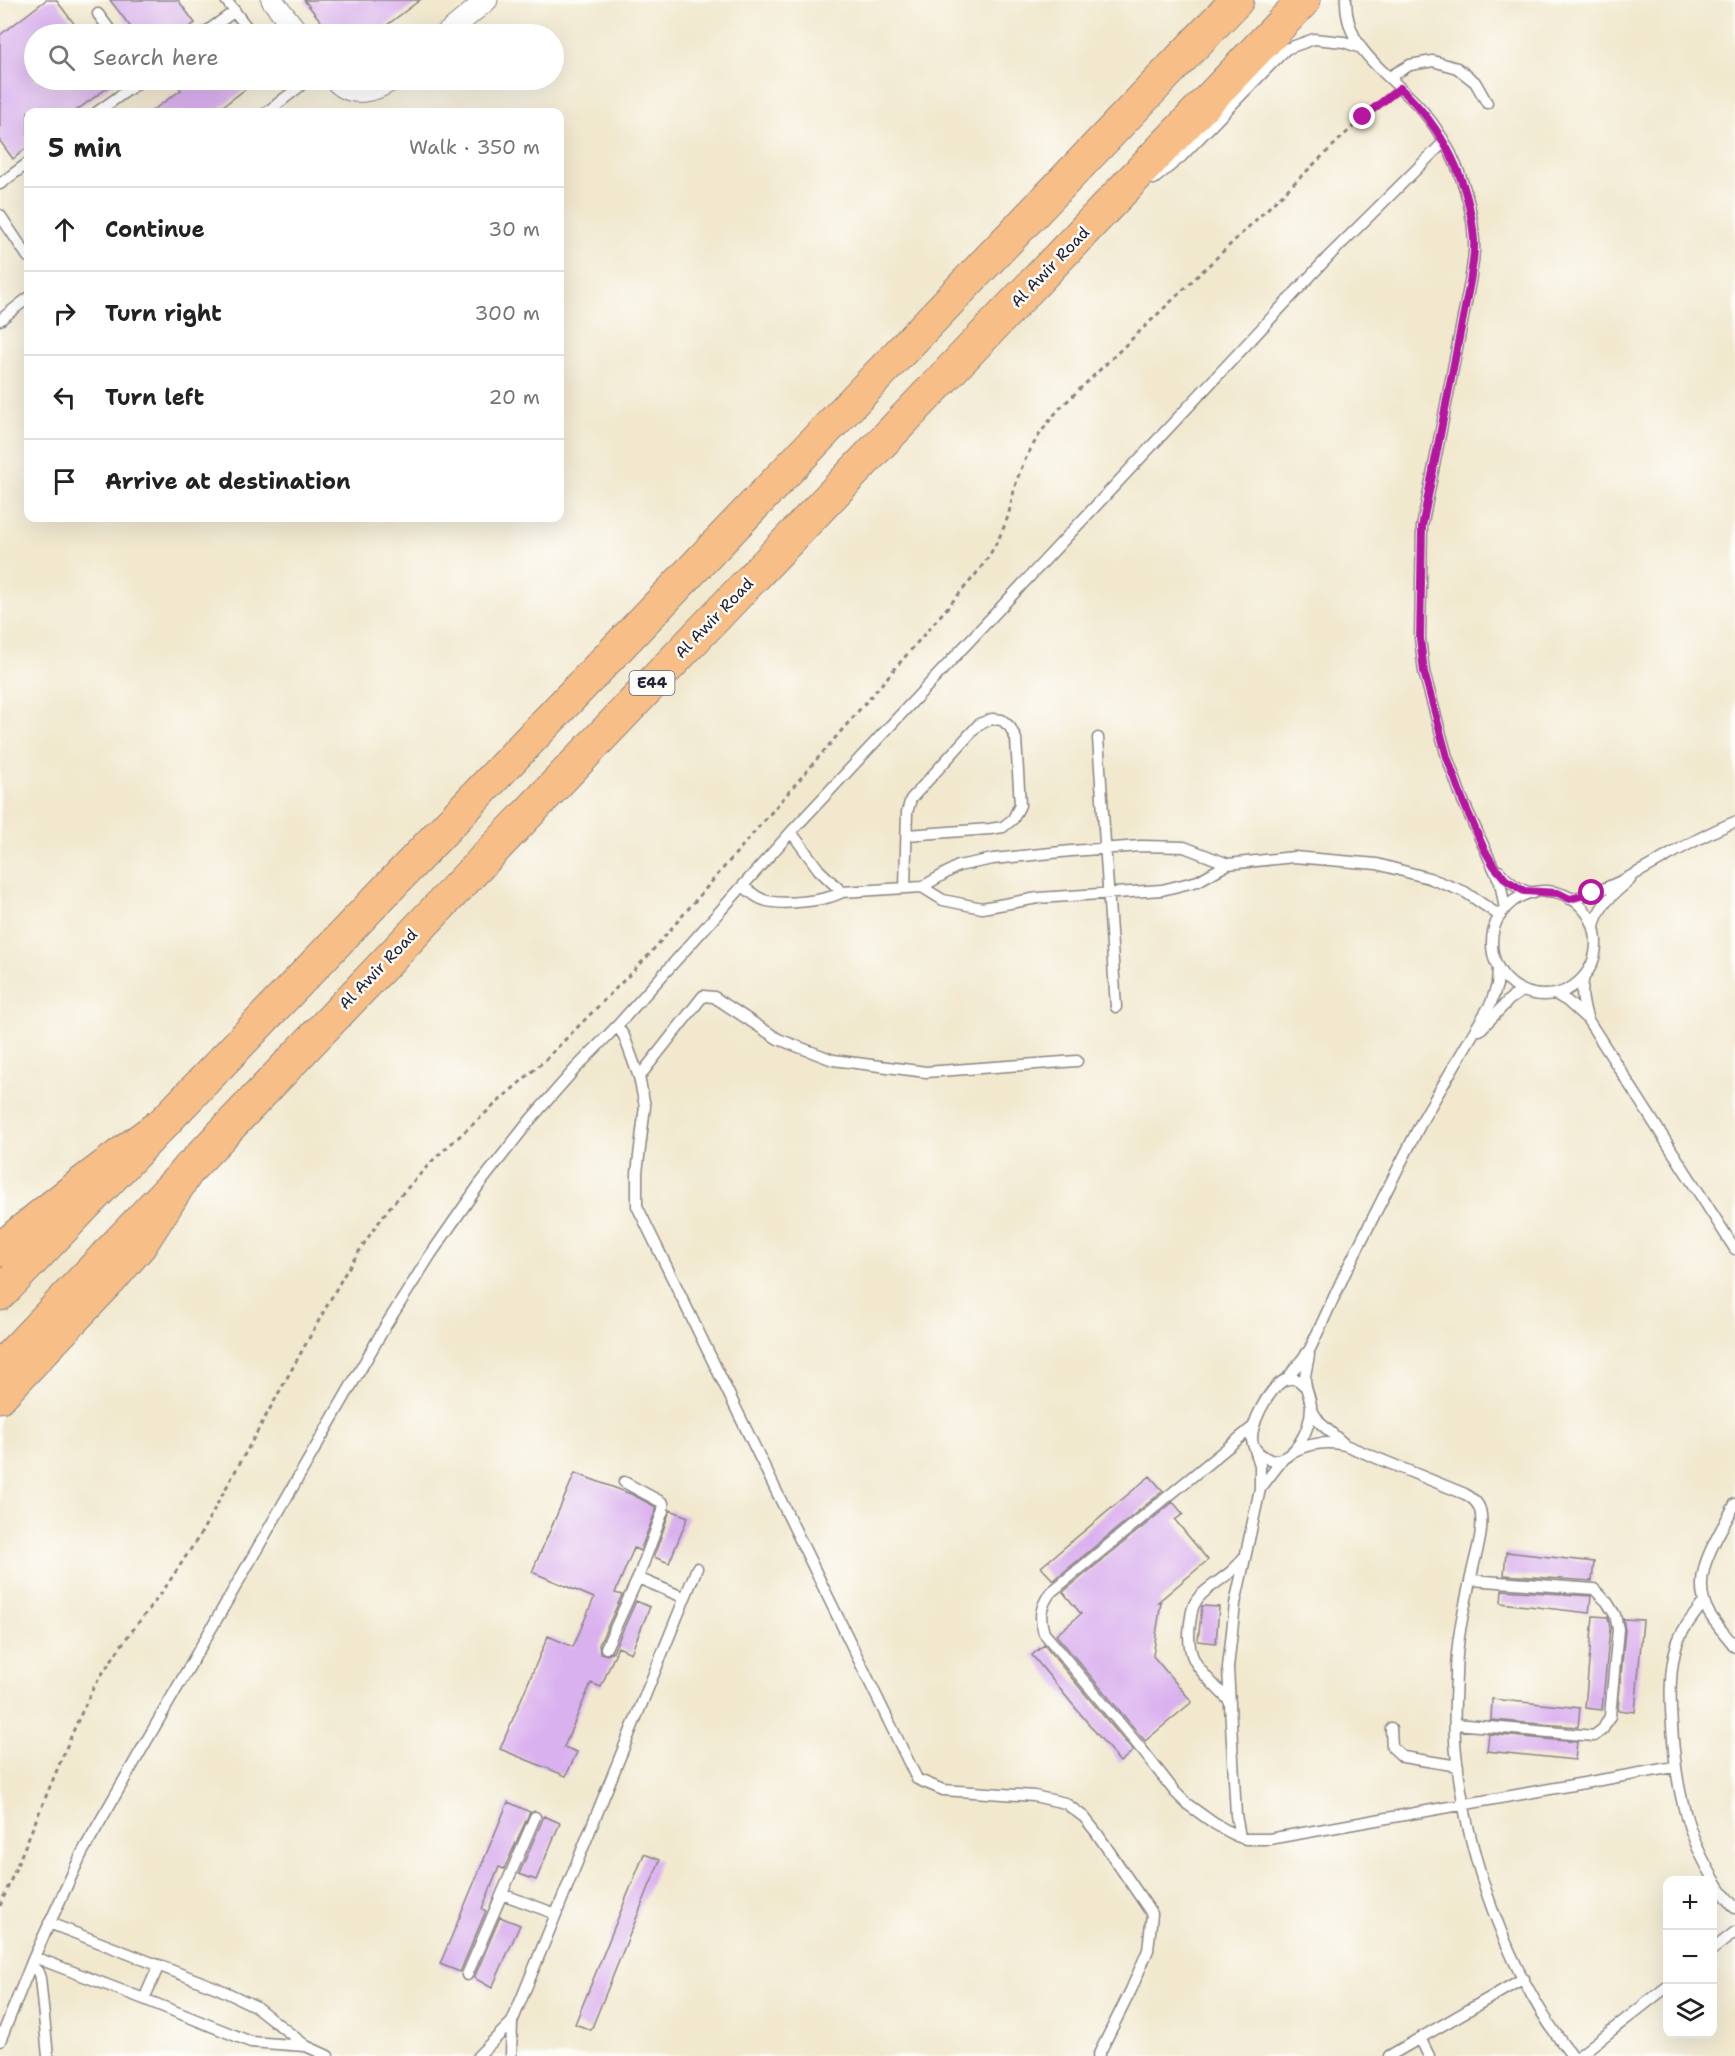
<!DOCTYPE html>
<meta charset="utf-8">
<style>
:root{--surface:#fff;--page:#f6f6f6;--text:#222;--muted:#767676;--line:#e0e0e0}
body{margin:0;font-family:"Shantell Sans",sans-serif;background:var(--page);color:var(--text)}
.controls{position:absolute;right:18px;bottom:18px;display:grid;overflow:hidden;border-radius:12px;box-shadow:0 6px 24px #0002}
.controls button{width:54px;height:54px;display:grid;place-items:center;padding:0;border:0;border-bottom:2px solid var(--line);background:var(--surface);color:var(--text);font:30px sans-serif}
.stop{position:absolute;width:18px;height:18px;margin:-14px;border:4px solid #b5179e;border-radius:50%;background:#fff}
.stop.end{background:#b5179e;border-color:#fff;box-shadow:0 2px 6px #0008}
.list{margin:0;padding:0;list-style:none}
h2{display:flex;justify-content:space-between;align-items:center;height:78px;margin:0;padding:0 24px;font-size:26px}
h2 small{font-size:20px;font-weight:400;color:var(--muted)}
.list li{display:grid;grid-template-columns:39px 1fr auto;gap:18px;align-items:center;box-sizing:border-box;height:84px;padding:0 24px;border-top:2px solid var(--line)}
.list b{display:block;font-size:22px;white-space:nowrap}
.list em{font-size:20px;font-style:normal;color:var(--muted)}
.icon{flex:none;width:33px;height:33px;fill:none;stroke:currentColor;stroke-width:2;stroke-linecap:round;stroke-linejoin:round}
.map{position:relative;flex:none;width:1735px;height:2056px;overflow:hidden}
.search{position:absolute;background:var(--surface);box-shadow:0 6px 24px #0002;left:24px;top:24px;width:540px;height:66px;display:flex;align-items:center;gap:15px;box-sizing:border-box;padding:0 21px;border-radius:33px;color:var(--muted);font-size:22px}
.panel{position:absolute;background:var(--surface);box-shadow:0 6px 24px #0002;left:24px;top:108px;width:540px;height:414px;border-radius:12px}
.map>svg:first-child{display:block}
</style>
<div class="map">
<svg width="1735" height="2056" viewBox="0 0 1735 2056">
<rect width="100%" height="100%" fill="#fdfcf7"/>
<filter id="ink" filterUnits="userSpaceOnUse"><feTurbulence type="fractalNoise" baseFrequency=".0167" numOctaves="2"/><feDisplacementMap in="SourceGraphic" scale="12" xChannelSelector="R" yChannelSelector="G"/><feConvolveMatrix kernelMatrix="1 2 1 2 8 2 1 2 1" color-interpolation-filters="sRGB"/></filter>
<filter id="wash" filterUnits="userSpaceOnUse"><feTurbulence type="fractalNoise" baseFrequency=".008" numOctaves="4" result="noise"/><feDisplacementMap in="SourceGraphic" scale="24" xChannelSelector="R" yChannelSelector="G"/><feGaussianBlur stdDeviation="1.35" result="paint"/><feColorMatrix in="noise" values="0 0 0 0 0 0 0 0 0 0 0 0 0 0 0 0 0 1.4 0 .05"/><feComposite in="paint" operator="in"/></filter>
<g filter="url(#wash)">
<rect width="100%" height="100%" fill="#f1e8ce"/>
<g id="blocks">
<!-- building -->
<path fill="#dab1ef" d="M 46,0 L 56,0 L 82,34 L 34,34 L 34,80 L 118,80 L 74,112 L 28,112 L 28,147 L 13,159 L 0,141 L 0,35 Z
M 110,0 L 178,0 L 195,23 L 180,34 L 136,34 Z
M 304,0 L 420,0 L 375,34 L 331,34 Z
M 189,80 L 241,80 L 247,88 L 215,112 L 150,112 L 181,90 L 179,87 Z
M 575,1473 L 631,1494 L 656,1507 L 656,1510 L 640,1551 L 634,1548 L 615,1593 L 622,1595 L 599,1645 L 600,1653 L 607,1655 L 613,1652 L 636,1601 L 650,1607 L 631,1653 L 618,1647 L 601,1687 L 591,1683 L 564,1747 L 577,1752 L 566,1776 L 500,1749 L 548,1636 L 573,1647 L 594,1598 L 532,1572 Z
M 1150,1476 L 1163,1491 L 1054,1580 L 1052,1579 L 1041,1567 Z
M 1173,1502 L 1183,1514 L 1175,1520 L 1208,1560 L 1158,1602 L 1161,1602 L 1153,1656 L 1192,1702 L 1145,1741 L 1056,1635 L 1081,1614 L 1063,1592 Z
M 670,1510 L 688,1517 L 669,1563 L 654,1557 Z
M 1506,1552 L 1594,1562 L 1592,1581 L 1504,1575 Z
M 1502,1590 L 1591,1596 L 1589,1613 L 1501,1603 Z
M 1202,1606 L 1219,1607 L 1216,1643 L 1198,1641 Z
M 1593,1616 L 1608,1617 L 1610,1629 L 1602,1710 L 1585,1708 Z
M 1623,1619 L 1643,1620 L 1635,1712 L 1618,1710 L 1625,1630 Z
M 1044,1645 L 1133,1751 L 1120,1762 L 1032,1655 Z
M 1492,1699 L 1580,1708 L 1578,1727 L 1491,1720 Z
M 1489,1734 L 1577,1742 L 1575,1760 L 1487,1751 Z
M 508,1802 L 530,1812 L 504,1869 L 499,1867 L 482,1909 L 486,1911 L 460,1972 L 440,1964 Z
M 544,1816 L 560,1823 L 536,1880 L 519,1874 Z
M 644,1854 L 660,1860 L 591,2030 L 575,2024 Z
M 500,1917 L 520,1925 L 492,1988 L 474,1978 Z"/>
</g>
</g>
<g filter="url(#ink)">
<use href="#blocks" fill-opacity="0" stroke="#8a8584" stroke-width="1.5"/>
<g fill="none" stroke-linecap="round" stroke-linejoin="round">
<defs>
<path id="service" d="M 226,0 L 252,34
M 1346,0 C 1345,52 1391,74 1422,110 C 1452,145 1472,194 1474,241 C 1475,254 1472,269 1470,282 L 1422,527 L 1420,638 L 1424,672 L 1447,757 L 1463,801 L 1500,882 L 1505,909
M 98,14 L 113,34
M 203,34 L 235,11
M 1389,77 L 1410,65 L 1433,61 L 1457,68 L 1475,82 L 1487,103
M 285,80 L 294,91
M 97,112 L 142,80
M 267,112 L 308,80
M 1154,179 L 1181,157 L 1286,49 L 1314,39 L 1344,42 L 1358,47
M 0,184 L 28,163
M 0,215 L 28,257
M 0,320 L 28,298
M 1098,738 L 1116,1007
M 791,832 L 819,870 L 842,892
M 1228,864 L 1184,847 L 1141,846 L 1071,851 L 993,859 L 958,866 L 922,887 L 943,900 L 982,908 L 1038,898 L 1162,890 L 1198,881 L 1228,864 L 1294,857 L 1377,864 L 1429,878 L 1465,892 L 1500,916
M 1499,871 C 1508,882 1518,890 1533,893
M 743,886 C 750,892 758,899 767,901 C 785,905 827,901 842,892 L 922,887
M 905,888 L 907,812 L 911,799 L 979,724 L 992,719 L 1002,720 L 1010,727 L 1016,739 L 1020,805 L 1013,819 L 1003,827 L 990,829 L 907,835
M1492 943a52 52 0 1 1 104 0a52 52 0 1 1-104 0Z
M 1570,899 C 1629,887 1679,843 1735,822
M 1594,928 C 1596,908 1614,893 1630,880
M 1584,976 C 1580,992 1583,1005 1588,1020 L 1735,1249
M 1555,994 L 1567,1001 L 1586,1018
M 617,1026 L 624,1036 L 639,1077 L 645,1106 L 637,1173 L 637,1206 L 917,1779 L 943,1790 L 1034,1796 L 1065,1803 L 1084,1817 L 1096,1832 L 1152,1914 L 1148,1950 L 1131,1990 L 1098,2056
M 1480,1030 L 1510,999 L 1522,991
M 639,1077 L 703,996 L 714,997 L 778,1039 L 833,1060 L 926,1072 L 1077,1061
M 1287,1379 L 1310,1349 L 1346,1271 L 1423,1119 L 1491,1003 L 1497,985 L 1498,968
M 1306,1387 L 1298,1380 C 1294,1379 1289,1378 1285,1380 C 1269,1387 1247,1429 1253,1444 C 1255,1452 1263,1456 1270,1460 C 1295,1463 1311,1428 1311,1406 C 1310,1397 1305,1388 1305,1379 C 1305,1371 1308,1363 1309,1355
M 1311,1409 L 1320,1423 L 1343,1443
M 1254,1426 L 1050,1593 C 1040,1608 1039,1616 1044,1633 L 1143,1751 L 1175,1792 L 1187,1804 L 1215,1824 L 1237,1836 L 1246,1839 L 1269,1839 L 1674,1767
M 1255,1450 L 1260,1465 L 1260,1488
M 1294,1451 C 1311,1443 1327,1441 1345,1445 L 1465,1494 C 1474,1499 1480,1504 1481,1515 C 1483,1533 1477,1550 1473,1568 C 1465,1604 1456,1639 1456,1676 C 1455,1702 1453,1728 1456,1753 C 1467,1858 1507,1973 1572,2056
M 1735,1504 C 1718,1538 1688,1575 1709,1613 C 1716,1625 1727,1636 1735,1647
M 638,1578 L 685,1598
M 1704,1602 C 1695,1614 1681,1630 1677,1644 C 1669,1671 1670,1699 1672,1726 C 1676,1795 1690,1854 1735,1908
M 606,1648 L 638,1578 L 663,1511 L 663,1503 L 624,1482
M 1230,1702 C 1206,1674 1184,1665 1190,1623 C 1192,1611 1192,1603 1202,1594 C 1215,1582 1234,1573 1244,1557
M 1455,1724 L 1594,1736 L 1603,1729 L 1610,1716 L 1618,1629 L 1615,1615 L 1607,1602 L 1594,1589 L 1471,1580
M 1391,1728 L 1392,1747 L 1403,1757 L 1458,1766
M 1240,1837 L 1236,1815 L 1228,1668 L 1235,1604 L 1260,1489 L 1283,1459
M 502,1894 L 556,1914
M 49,1923 L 217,1988 L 255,2006 L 306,2046 L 328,2056
M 1712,1950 L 1735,1932
M 34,1957 L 144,1999 L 251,2042 L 305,2046
M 31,1964 L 38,1972 L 40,1978 L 48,2056
M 467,1975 L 535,1817
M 144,1999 L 159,1965
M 1420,2038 L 1429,2056
M 0,2041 L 34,1957 L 82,1853 L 386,1325 L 431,1254 L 479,1185 L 531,1119 L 575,1069 L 617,1026 L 791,832 L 1331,254 L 1444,142
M 478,2056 L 512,2022
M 511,2056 L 512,2022 L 697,1568
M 1389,2056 L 1524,1978
M 1579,2056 L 1668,1986"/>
<path id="minor" d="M 272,0 L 299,34
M 446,34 L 487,0
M 335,80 C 351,98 374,92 392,80"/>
<path id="trunk" d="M 0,1294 L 1237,0
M 0,1367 L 1304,0"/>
<path id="motorway" d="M 0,1250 C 53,1204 109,1163 166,1121
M 0,1396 L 110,1280 L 140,1245 L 190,1167"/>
</defs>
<!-- service casing -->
<use href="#service" stroke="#8a8584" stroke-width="13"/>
<!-- minor casing -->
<use href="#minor" stroke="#8a8584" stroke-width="23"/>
<!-- trunk casing -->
<use href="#trunk" stroke="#8a8584" stroke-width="35"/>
<!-- motorway casing -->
<use href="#motorway" stroke="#8a8584" stroke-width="35"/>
<!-- path -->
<path stroke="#8a8584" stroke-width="3" stroke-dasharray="4.5 4.5" stroke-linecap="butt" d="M 0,1906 L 75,1727 L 94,1686 L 125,1640 L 163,1591 L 200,1535 L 344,1275 L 369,1236 L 389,1208 L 435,1158 L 545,1060 L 646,958 L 971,580 C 987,561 1000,540 1008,516 C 1012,501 1014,486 1020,472 C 1029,448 1043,428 1059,409 L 1363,117 L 1388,96"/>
<!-- service -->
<use href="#service" stroke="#fff" stroke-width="10"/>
<!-- minor -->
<use href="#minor" stroke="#fff" stroke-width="21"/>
<!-- trunk -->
<use href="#trunk" stroke="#f7be87" stroke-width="33"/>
<!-- motorway -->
<use href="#motorway" stroke="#f7be87" stroke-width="33"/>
</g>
</g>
<g fill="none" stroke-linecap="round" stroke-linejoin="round" filter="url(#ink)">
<!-- route -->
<path stroke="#b5179e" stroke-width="8" d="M 1363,117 L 1400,88 C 1443,128 1470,182 1474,240 C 1475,254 1472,268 1470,282 L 1422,527 L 1420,638 L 1424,672 L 1447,757 L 1463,801 L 1484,849 L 1494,866 L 1506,880 L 1524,891 L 1558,893 L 1570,899 L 1592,893"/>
</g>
<g text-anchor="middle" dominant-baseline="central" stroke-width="5" stroke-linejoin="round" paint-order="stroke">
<!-- shield labels -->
<rect fill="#fdfcf7" stroke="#646373" stroke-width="1.5" x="629.5" y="671" width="45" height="24" rx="4.5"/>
<g font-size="15" font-weight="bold" fill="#22223b">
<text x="652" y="683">E44</text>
</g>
<!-- street labels -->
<g font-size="16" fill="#22223b" stroke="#fdfcf7">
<text transform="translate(1050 267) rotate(-46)">Al Awir Road</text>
<text transform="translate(714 618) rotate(-46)">Al Awir Road</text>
<text transform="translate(378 969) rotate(-46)">Al Awir Road</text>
</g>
</g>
</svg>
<div class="controls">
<button>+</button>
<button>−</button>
<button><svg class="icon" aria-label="layers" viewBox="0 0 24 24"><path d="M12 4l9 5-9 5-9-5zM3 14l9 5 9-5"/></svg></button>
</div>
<div class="stop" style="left:1592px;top:893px"></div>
<div class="stop end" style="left:1363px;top:117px"></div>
<div class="search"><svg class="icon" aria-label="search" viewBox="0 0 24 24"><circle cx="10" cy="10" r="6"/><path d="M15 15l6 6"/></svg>Search here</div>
<section class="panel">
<h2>5 min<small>Walk · 350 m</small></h2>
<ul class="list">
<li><svg class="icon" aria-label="ahead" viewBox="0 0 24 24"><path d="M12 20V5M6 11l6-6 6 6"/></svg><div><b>Continue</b></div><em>30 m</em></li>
<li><svg class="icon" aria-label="right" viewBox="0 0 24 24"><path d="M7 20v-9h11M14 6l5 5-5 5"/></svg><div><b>Turn right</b></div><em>300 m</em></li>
<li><svg class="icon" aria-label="left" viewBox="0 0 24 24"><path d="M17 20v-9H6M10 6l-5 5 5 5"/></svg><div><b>Turn left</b></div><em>20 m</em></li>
<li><svg class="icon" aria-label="arrive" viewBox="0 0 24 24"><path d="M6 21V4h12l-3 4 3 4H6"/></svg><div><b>Arrive at destination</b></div></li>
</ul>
</section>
</div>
